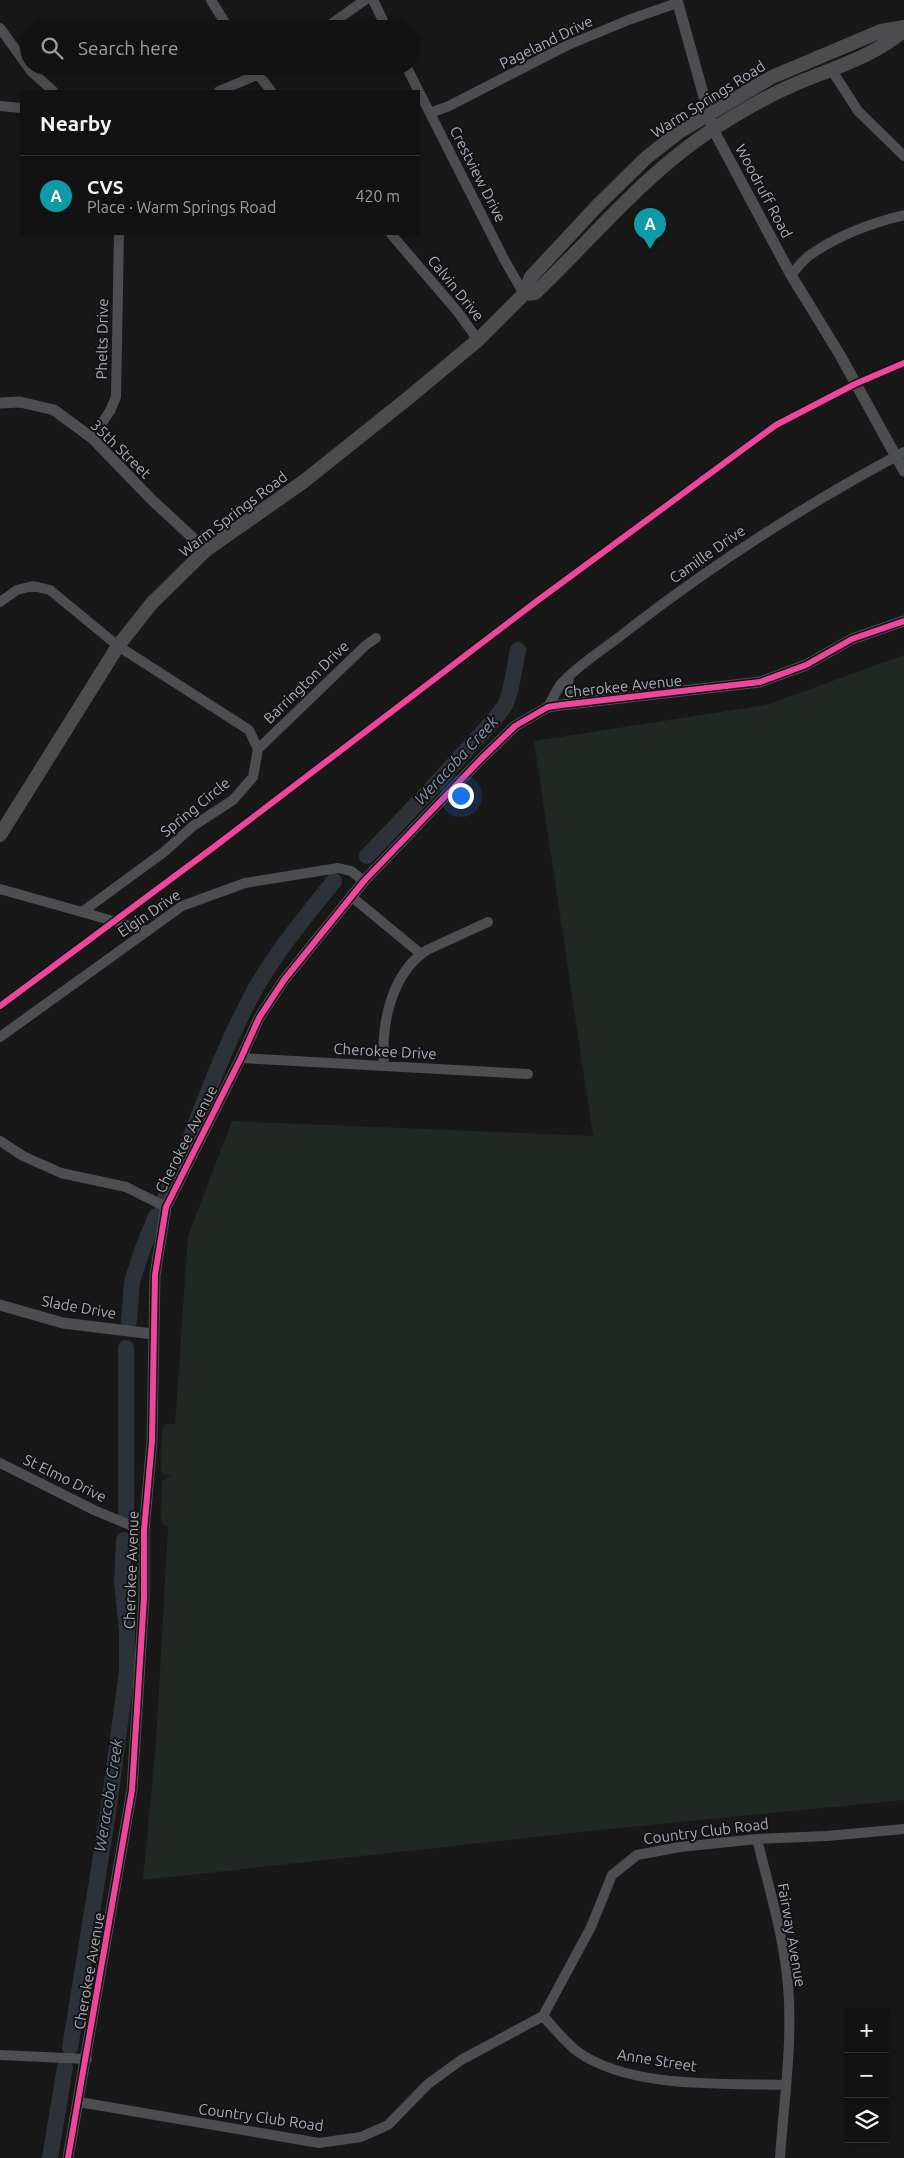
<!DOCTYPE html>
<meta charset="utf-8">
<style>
:root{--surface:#121212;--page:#1f2020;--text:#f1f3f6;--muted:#9c9e9f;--line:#313232;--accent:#ea580c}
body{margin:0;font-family:Ubuntu,sans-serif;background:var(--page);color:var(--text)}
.controls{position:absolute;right:15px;bottom:15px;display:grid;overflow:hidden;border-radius:0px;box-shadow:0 2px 12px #0003}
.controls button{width:45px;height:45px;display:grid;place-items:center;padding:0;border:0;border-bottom:1px solid var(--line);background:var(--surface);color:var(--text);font:25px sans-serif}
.you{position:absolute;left:460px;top:795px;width:18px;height:18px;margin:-12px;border:4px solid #fff;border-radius:50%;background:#1a73e8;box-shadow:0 0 0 8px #1a73e833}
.badge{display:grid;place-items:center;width:32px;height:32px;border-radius:50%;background:var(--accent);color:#fff;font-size:16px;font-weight:700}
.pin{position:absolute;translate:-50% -41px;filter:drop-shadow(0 1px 2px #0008)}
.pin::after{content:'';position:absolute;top:26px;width:18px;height:15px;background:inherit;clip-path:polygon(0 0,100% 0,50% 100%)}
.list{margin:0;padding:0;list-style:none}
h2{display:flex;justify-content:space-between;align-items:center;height:65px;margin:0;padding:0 20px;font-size:21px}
h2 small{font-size:16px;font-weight:400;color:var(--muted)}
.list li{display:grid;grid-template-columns:32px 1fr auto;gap:15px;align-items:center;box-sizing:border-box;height:80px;padding:0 20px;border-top:1px solid var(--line)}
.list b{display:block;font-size:19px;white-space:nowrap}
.list p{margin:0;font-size:16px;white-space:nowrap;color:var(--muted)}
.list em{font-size:16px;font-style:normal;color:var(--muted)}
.icon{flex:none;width:28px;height:28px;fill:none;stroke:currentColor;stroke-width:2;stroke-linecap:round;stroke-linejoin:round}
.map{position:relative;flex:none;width:904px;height:2158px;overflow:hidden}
.search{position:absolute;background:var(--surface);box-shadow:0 2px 12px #0003;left:20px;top:20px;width:400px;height:55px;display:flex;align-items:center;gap:12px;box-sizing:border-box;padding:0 18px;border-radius:28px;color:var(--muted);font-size:19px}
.panel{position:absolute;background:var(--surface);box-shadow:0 2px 12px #0003;left:20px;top:90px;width:400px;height:145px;border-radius:0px}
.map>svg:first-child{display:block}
</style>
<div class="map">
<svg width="904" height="2158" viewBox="0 0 904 2158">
<rect width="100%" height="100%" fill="#181818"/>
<!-- green -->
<path fill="#212722" d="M 904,655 L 904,1800 L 609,1829 L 143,1880 L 156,1743 L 168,1527 L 161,1523 L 162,1481 L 171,1475 L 165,1475 L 161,1471 L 162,1429 L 167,1424 L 175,1424 L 188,1236 L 232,1121 L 593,1136 L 534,741 L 766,705 Z"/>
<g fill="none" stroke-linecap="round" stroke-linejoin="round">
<!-- river -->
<path stroke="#2c313a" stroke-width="16" d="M 367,856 L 431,789 L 494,720 L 506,704 L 511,687 L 518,650
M 187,1146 C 206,1097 225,1046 250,999 C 272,956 304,919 334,881
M 165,1197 L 183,1156
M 129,1321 L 132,1282 L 142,1251 L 156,1216
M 126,1511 L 126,1348
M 70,2048 L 108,1813 L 127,1671 L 127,1631 L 122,1582 L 124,1540
M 50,2158 L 65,2067"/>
<!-- minor -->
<path stroke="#4d4e51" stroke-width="10" d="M 211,0 L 229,29
M 373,0 L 387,29
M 0,28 L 31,71 L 53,91
M 324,29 L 365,0
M 252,66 L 271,91
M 406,66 L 505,261 L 524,294
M 831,69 L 858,111 L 904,156
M 219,91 L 257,75 L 270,66
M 0,106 L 21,108
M 430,113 L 449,106 L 568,45 L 631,19 L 677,3
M 391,234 L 457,311 L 478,340
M 791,275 C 797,268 803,260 810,255 C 838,235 871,223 904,215
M 92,438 L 110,411 L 116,397 L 119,234
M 0,602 L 17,590 L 33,586 L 50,590 L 118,646 L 249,730 L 258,749 L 253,777 L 233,800 L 193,826 L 164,852 L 82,912 L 0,889
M 548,707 C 552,700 556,691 561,684 C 581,662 609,646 632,627 C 718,561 808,503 904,452
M 258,749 L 366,645 L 376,638
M 352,897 L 421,954
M 82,912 L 147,931
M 0,1037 L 182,906 L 245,883 L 338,868 L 351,871 L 364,881
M 241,1058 L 528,1074
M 384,1066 C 381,1026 390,974 427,950 L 488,922
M 0,1141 L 23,1156 L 61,1173 L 126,1187 L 166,1207
M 0,1463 L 94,1510 L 144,1531
M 757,1839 C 768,1884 782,1930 787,1976 C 794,2036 784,2098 780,2158
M 543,2016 C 554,2028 565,2042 578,2052 C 631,2089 723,2083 785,2085
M 0,2055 L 87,2059
M 79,2102 L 319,2143 L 361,2137 L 388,2125 L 428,2084 L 461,2060 L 543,2016 L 591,1927 L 612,1875 L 637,1855 L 680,1847 L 757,1839 L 827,1836 L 904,1829"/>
<!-- tertiary -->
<path stroke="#4d4e51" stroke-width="11" d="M 677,0 L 713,129 L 791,275 L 840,355 L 904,471
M 0,403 L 20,402 L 54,410 L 92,438 L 152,500 L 206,550
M 568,678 L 568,686 L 576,703
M 0,1305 L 63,1323 L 153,1334
M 68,2158 L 132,1790 L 144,1598 L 144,1531 L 152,1441 L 155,1275 L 166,1207 L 241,1058 L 259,1018 L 284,980 L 364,881 L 481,759 L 515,726 L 548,707 L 561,705 L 760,682 L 806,665 L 852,639 L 904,621"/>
<!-- secondary -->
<path stroke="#4c4c4f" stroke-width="14" d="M 524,294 L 535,293 C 594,237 644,174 713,129 C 739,113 765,97 793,85 C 830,69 874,57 904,30
M 0,835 L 118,646 L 152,603 L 206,550 L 303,482 L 407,399 L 478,340 L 524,294 L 531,277 L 598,205 L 647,157 L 679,132 L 772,77 L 881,31 L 904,27"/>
<defs>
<path id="cycleway" d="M 0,1006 L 214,847 L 537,601 L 776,425 L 855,384 L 904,363
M 68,2158 L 132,1790 L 144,1598 L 144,1531 L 152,1441 L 155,1275 L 166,1207 L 241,1058 L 259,1018 L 284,980 L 364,881 L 481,759 L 515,726 L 548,707 L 561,705 L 760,682 L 806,665 L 852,639 L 904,621"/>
</defs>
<!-- cycleway casing -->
<use href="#cycleway" stroke="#131214" stroke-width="9"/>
<!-- cycleway -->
<use href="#cycleway" stroke="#ed469a" stroke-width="6"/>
</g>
<g text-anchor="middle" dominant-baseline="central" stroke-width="4" stroke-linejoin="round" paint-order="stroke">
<!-- street labels -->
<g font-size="15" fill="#aaadb8" stroke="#131214">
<text transform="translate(546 42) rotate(-26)">Pageland Drive</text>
<text transform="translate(708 99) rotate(-32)">Warm Springs Road</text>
<text transform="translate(478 174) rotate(63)">Crestview Drive</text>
<text transform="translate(764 191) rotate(62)">Woodruff Road</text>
<text transform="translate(456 288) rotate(51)">Calvin Drive</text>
<text transform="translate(102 339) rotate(-89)">Phelts Drive</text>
<text transform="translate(121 449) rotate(44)">35th Street</text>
<text transform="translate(233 514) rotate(-37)">Warm Springs Road</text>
<text transform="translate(707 554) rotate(-35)">Camille Drive</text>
<text transform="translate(306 682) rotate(-44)">Barrington Drive</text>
<text transform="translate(623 686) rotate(-6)">Cherokee Avenue</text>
<text transform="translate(195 807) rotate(-39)">Spring Circle</text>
<text transform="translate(149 913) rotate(-34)">Elgin Drive</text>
<text transform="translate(385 1051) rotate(3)">Cherokee Drive</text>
<text transform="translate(186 1139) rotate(-63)">Cherokee Avenue</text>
<text transform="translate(79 1307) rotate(10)">Slade Drive</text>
<text transform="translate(65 1478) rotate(26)">St Elmo Drive</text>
<text transform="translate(131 1570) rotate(-88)">Cherokee Avenue</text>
<text transform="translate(706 1831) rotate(-7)">Country Club Road</text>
<text transform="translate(792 1935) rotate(80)">Fairway Avenue</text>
<text transform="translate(89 1971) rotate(-80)">Cherokee Avenue</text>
<text transform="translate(657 2060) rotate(9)">Anne Street</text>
<text transform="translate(261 2117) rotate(8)">Country Club Road</text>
</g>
<!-- water labels -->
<g font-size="16" font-style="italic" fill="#8495b1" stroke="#131214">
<text transform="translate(456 760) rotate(-47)">Weracoba Creek</text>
<text transform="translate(108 1795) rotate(-81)">Weracoba Creek</text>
</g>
</g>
</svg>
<div class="controls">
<button>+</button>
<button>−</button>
<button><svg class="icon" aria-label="layers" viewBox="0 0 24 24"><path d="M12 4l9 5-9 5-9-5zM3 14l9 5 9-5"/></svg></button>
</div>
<div class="you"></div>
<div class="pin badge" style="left:650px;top:249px;background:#0f9aa8">A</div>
<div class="search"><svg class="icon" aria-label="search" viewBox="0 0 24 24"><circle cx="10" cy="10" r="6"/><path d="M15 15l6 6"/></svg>Search here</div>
<section class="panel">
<h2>Nearby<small></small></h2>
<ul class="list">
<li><span class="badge" style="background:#0f9aa8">A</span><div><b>CVS</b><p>Place · Warm Springs Road</p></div><em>420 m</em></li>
</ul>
</section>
</div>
